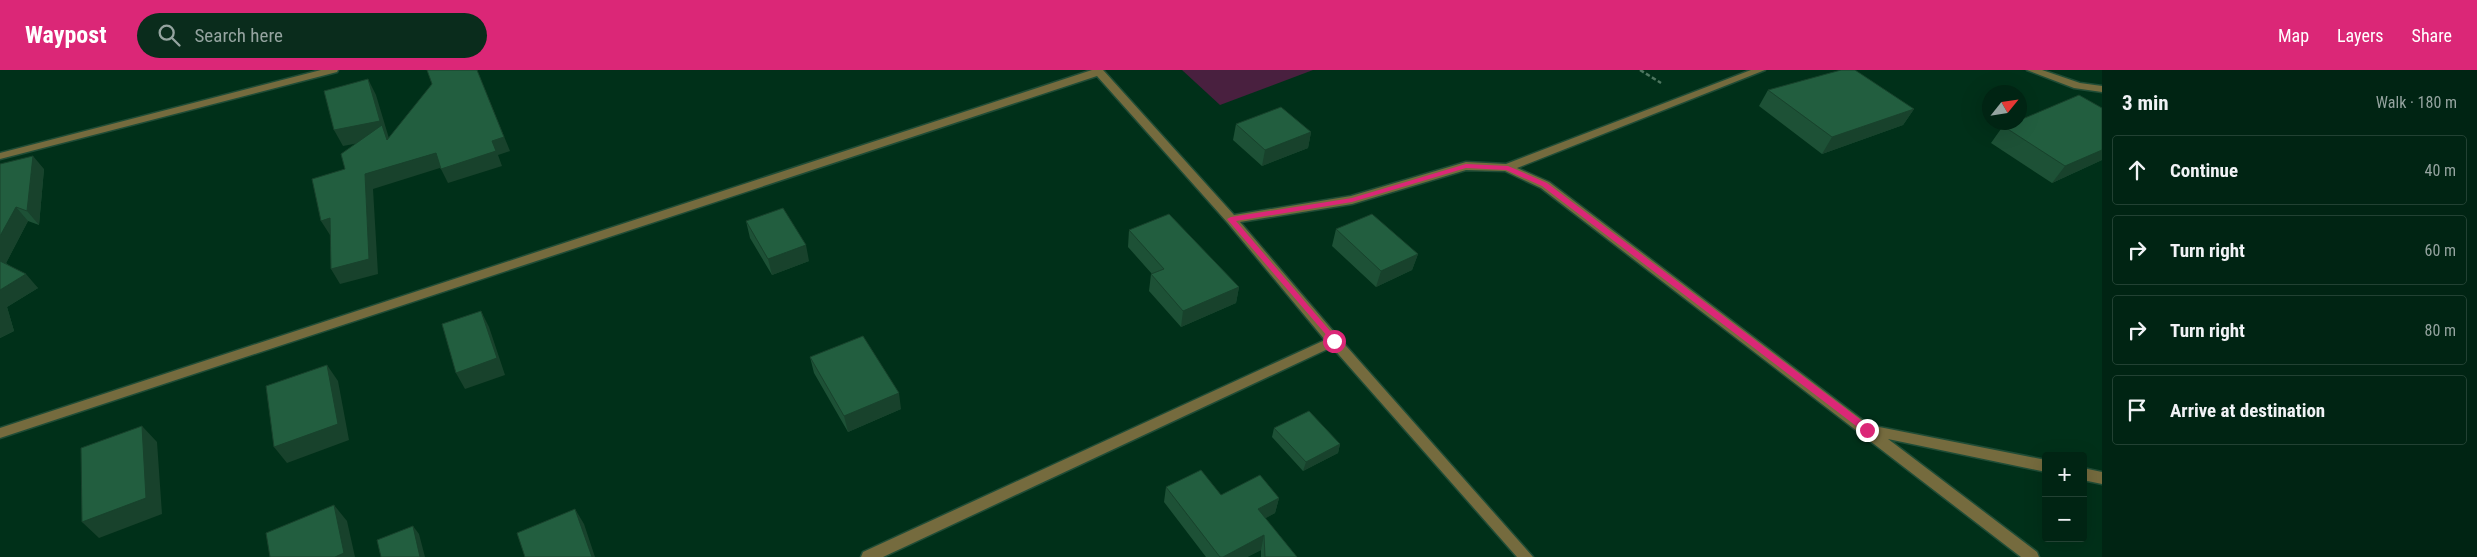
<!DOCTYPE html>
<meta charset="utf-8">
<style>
:root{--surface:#002413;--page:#0a2c1c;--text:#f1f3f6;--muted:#95a4a0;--line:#224133;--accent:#db2777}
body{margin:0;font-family:"Roboto Condensed",sans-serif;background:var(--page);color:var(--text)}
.controls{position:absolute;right:15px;bottom:15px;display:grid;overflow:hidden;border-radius:5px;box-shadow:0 5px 20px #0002}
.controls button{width:45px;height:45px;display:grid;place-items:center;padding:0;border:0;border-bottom:1px solid var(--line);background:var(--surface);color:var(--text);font:25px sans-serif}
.compass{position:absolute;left:1982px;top:15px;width:45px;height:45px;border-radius:50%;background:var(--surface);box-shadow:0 5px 20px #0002;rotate:60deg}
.stop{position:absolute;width:15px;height:15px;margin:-11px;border:4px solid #db2777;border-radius:50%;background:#fff}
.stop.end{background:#db2777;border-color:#fff;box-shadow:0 1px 5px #0008}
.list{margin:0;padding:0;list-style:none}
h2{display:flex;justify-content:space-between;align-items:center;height:65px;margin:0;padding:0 20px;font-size:21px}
h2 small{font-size:16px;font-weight:400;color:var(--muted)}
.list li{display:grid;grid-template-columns:32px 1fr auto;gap:15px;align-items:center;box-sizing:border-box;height:70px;margin:0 10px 10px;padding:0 10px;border:1px solid var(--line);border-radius:5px}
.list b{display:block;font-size:19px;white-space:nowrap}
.list em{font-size:16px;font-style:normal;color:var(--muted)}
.icon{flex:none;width:28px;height:28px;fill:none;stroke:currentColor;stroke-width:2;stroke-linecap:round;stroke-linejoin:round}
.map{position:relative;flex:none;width:2102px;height:487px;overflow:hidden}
header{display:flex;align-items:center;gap:30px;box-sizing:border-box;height:70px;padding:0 25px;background:var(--accent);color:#fff}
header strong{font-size:24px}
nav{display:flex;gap:28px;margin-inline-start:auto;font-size:18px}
.search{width:350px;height:45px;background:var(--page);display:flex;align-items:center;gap:12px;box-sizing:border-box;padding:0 18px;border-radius:28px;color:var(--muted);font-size:19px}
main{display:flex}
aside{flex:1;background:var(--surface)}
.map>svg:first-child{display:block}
</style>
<header>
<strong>Waypost</strong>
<div class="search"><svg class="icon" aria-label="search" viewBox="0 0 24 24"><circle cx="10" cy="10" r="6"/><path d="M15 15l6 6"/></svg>Search here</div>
<nav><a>Map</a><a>Layers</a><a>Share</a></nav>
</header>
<main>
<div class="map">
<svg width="2102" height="487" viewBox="0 0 2102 487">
<rect width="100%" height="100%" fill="#003019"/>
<!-- green -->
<path fill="#49203f" d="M 1182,0 L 1313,0 L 1220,35 Z"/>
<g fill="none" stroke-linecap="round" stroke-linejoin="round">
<defs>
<path id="street" d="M 321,0 L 338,0 L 337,2 L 0,89 L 0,83 Z
M 1092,0 L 1103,0 L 1234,145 L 1351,126 L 1466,92 L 1506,94 L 1751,0 L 1765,0 L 1517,98 L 1549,112 L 1869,355 L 2046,390 L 2046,402 L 1888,369 L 2037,482 L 2039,487 L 2021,487 L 1541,118 L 1505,101 L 1466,100 L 1352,134 L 1240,152 L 1339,268 L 1533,487 L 1517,487 L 1332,277 L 883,487 L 861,487 L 863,482 L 1325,270 L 1227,152 L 1097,6 L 0,368 L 0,358 Z
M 2027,0 L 2042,0 L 2080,13 L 2102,16 L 2102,22 L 2074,18 Z
M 2083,398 L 2102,402 L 2102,414 L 2083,410 Z"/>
</defs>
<!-- street casing -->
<use href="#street" stroke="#1f4c36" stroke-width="3"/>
<!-- path -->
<path stroke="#4e7761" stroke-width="2.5" stroke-dasharray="4.5 2.5" stroke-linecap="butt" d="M 1640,0 L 1661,13"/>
<!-- street -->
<use href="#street" fill="#756b3e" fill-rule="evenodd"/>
</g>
<!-- wall -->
<path fill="#1d5136" d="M 1768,20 L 1914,39 L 1903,55 L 1822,84 L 1759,36 Z
M 2102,38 L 2102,90 L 2052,113 L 1991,73 L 2003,56 Z
M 1236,54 L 1311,62 L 1308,78 L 1262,96 L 1233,70 Z
M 0,94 L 44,99 L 39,155 L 28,151 L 6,193 L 38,218 L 7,237 L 14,261 L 0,268 Z
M 746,151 L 809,191 L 772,205 L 750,168 Z
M 1336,159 L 1418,184 L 1412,200 L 1376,217 L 1332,176 Z
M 1129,160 L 1239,217 L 1236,233 L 1181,257 L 1149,221 L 1151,204 L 1152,204 L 1128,177 Z
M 810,287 L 901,339 L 848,362 L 814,303 Z
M 1274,358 L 1340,374 L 1338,383 L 1303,401 L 1272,367 Z
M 1166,417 L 1221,425 L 1279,428 L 1275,443 L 1265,448 L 1297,487 L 1261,487 L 1261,480 L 1247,487 L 1206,487 L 1164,432 Z"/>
<!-- shaded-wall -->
<path fill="#18422c" d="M 477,0 L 510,81 L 498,85 L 502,96 L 448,113 L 441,99 Z
M 368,9 L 376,25 L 394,85 L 386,68 L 343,76 L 334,60 Z
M 1914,39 L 1903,55 L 1822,84 L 1832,67 Z
M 1311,62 L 1308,78 L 1262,96 L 1265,80 Z
M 2102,80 L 2102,90 L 2052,113 L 2065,96 Z
M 436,83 L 443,97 L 373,119 L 378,204 L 340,214 L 331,199 L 365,104 Z
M 33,86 L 44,99 L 39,155 L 27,141 Z
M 16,137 L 28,151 L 3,199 L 0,196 L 0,166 Z
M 330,148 L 339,162 L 330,165 L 321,151 Z
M 806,175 L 809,191 L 772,205 L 768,189 Z
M 1418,184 L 1412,200 L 1376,217 L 1381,201 Z
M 26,204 L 38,218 L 7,237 L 14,261 L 0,268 L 0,220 Z
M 1239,217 L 1236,233 L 1181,257 L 1183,241 Z
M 481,241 L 489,257 L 505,305 L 465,319 L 456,303 Z
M 327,295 L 338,311 L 349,370 L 287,393 L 274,377 Z
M 899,323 L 901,339 L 848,362 L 844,346 Z
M 142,356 L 157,372 L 162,444 L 99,468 L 82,452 Z
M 1340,374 L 1338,383 L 1303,401 L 1306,392 Z
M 1279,428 L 1275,443 L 1255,454 L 1258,439 Z
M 334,435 L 347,451 L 355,487 L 335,487 Z
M 575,439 L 584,454 L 595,487 L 592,487 Z
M 413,456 L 419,464 L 425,487 L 420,487 Z
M 1264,465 L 1261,480 L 1247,487 L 1223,487 Z"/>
<!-- building -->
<path fill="#225e3f" stroke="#18422c" d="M 427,0 L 477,0 L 504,67 L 492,71 L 496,81 L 441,99 L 436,83 L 365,104 L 369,189 L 331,199 L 330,148 L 321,151 L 312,109 L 345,99 L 341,84 L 382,55 L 387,70 L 432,14 Z
M 1841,0 L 1855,0 L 1914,39 L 1832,67 L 1768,20 Z
M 368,9 L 380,51 L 334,60 L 324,21 Z
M 2079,25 L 2102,38 L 2102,80 L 2065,96 L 2003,56 L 2013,52 L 2020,52 L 2020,50 Z
M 1281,37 L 1311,62 L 1265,80 L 1236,54 Z
M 33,86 L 27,141 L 16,137 L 0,166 L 0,94 Z
M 783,138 L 806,175 L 768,189 L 746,151 Z
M 1169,144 L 1239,217 L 1183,241 L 1151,204 L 1164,199 L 1129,160 Z
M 1372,144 L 1418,184 L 1381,201 L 1336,159 Z
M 0,191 L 26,204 L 0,220 Z
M 481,241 L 497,288 L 456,303 L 442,254 Z
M 863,266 L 899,323 L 844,346 L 810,287 Z
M 327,295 L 338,354 L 274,377 L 266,316 Z
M 1309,341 L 1340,374 L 1306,392 L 1274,358 Z
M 142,356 L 146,428 L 82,452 L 81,378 Z
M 1201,400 L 1221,425 L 1260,405 L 1279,428 L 1258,439 L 1297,487 L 1265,487 L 1264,465 L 1223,487 L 1220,487 L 1166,417 Z
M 334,435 L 344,483 L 335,487 L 270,487 L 266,463 Z
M 575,439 L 592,487 L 525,487 L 517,463 Z
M 413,456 L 420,487 L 381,487 L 377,470 Z"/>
<!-- route -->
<path fill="#db2777" d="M 1466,94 L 1508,96 L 1547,113 L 1870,357 L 1870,362 L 1864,362 L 1542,116 L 1506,100 L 1466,98 L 1352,132 L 1236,151 L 1337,269 L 1337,273 L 1334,274 L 1227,149 L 1231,147 L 1352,128 Z"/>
</svg>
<div class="controls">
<button>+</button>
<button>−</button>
</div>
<svg class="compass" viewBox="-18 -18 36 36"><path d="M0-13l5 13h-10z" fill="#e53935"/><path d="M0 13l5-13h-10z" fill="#95a4a0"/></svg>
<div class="stop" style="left:1334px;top:271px"></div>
<div class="stop end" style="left:1867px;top:360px"></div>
</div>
<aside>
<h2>3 min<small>Walk · 180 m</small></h2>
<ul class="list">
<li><svg class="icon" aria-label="ahead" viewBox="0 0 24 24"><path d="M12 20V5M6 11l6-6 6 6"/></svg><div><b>Continue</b></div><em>40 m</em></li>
<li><svg class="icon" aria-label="right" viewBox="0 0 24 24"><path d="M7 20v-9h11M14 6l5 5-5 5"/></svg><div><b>Turn right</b></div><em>60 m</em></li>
<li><svg class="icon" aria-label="right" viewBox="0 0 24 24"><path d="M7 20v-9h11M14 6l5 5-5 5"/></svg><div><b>Turn right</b></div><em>80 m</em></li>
<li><svg class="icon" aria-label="arrive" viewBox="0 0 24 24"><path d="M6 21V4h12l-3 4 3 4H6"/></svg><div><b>Arrive at destination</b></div></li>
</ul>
</aside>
</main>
